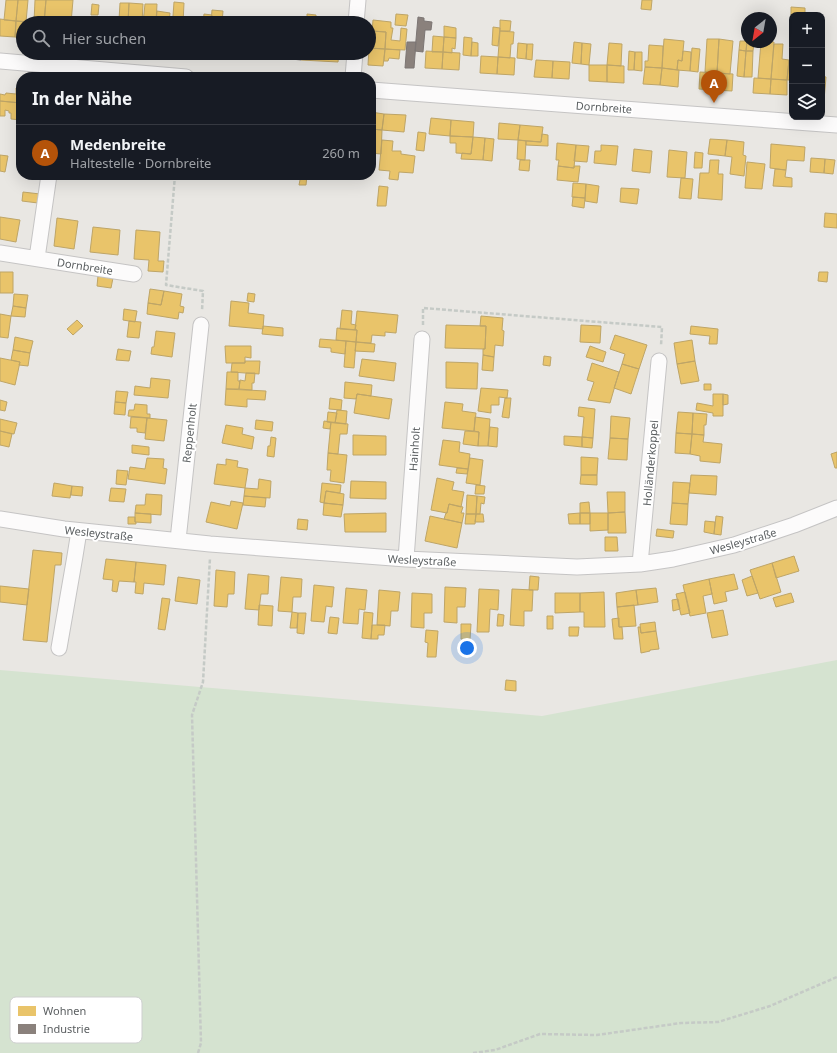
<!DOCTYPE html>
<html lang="de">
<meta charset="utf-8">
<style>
:root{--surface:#171b24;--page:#242831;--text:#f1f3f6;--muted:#9ea1a6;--line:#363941;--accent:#b45309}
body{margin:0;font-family:"Noto Sans",sans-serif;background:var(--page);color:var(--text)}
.controls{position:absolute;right:12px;top:12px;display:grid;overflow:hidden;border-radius:8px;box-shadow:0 4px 16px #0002}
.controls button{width:36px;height:36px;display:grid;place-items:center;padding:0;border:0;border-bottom:1px solid var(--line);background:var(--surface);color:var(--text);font:20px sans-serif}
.compass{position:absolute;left:741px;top:12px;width:36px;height:36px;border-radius:50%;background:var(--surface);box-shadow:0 4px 16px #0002;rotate:211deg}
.you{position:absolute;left:467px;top:648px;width:14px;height:14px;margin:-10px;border:3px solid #fff;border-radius:50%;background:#1a73e8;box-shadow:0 0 0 6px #1a73e833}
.badge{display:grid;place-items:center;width:26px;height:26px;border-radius:50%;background:var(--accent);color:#fff;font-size:13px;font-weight:700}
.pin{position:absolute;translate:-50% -33px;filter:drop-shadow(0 1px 2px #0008)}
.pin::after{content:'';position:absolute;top:21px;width:14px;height:12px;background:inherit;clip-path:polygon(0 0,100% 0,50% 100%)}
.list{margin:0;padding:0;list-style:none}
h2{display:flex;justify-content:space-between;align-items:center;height:52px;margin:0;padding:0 16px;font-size:17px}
h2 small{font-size:13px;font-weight:400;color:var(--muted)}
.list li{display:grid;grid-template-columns:26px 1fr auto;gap:12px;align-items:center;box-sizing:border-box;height:56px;padding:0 16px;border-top:1px solid var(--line)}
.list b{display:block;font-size:15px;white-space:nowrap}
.list p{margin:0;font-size:13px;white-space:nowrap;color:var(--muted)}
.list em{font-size:13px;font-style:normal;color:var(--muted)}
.icon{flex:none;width:22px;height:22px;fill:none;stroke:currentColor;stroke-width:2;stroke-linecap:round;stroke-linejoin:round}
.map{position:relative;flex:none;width:837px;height:1053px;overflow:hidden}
.search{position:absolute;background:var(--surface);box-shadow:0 4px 16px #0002;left:16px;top:16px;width:360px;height:44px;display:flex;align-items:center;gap:10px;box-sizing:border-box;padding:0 14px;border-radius:22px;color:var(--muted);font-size:15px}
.panel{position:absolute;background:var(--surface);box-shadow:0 4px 16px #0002;left:16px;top:72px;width:360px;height:108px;border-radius:16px}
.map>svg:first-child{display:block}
</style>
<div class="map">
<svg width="837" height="1053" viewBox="0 0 837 1053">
<rect width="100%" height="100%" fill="#e9e7e3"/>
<!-- green -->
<path fill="#d5e3d0" d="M 837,660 L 837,1053 L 0,1053 L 0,670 L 542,716 Z"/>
<!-- homes -->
<path fill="#e9c46a" stroke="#bea567" d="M 6,0 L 18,0 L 16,21 L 4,20 Z
M 18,0 L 28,0 L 26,22 L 16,21 Z
M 35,0 L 46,0 L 44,23 L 34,22 Z
M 46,0 L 73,0 L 71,23 L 44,23 Z
M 642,0 L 652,0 L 651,10 L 641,9 Z
M 174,2 L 184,3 L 183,23 L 176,23 L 176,20 L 173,16 Z
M 120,3 L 129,3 L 128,23 L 98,23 L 98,19 L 119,20 Z
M 129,3 L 143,4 L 142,23 L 128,22 Z
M 92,4 L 99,5 L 98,15 L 91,15 Z
M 145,4 L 157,4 L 156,23 L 143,23 Z
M 791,7 L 805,8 L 805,15 L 792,15 L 792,17 L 791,17 Z
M 212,10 L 223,11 L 222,23 L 211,23 Z
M 157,11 L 170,13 L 169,23 L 156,23 Z
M 204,14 L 212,15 L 211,23 L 203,23 Z
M 307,14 L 316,15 L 316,21 L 307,21 Z
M 396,14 L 408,15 L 406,26 L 395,25 Z
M 267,17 L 283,19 L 283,23 L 266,23 Z
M 325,18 L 342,19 L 341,23 L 324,23 Z
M 0,19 L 16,21 L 15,37 L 0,36 Z
M 373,20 L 391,22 L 391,28 L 393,28 L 391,40 L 400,41 L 401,28 L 407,29 L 405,50 L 385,49 L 386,32 L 372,31 Z
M 500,20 L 511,21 L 510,31 L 500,31 Z
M 16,21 L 34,22 L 23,23 L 23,38 L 15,37 Z
M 444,26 L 456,28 L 456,38 L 444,37 Z
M 493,27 L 500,28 L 498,46 L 492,45 Z
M 371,31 L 386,32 L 385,49 L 369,48 Z
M 500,31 L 514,32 L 513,44 L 511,44 L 510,58 L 498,57 Z
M 433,36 L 444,37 L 443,52 L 432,52 Z
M 444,37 L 456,38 L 455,49 L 452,48 L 452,53 L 443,52 Z
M 464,37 L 472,38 L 471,56 L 463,55 Z
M 664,39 L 684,41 L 682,61 L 678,60 L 677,70 L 662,68 Z
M 707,39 L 719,39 L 717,73 L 705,72 Z
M 719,39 L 733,41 L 730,74 L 717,73 Z
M 740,41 L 747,41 L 746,51 L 739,50 Z
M 472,42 L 478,43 L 478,56 L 471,56 Z
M 574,42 L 582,43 L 581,64 L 572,63 Z
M 747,42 L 754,42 L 753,51 L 746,51 Z
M 761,42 L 774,42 L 771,79 L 758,78 Z
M 518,43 L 527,44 L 526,59 L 517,58 Z
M 582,43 L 591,44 L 589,65 L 581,64 Z
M 609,43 L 622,44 L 621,66 L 607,65 Z
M 527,44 L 533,44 L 532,60 L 526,59 Z
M 774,44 L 783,44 L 782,59 L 789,60 L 787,80 L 771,79 Z
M 649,45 L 663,46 L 662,68 L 645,67 L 645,61 L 648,61 Z
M 369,48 L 385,49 L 383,66 L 368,65 Z
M 692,48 L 700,49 L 698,72 L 690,71 Z
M 385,49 L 400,50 L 399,59 L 389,58 L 388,61 L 384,61 Z
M 739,50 L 746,51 L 744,77 L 737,76 Z
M 426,51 L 443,52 L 442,69 L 425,68 Z
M 629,51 L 635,52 L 634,70 L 628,70 Z
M 683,51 L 691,52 L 690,71 L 677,70 L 678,60 L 682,61 Z
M 746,51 L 753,51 L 752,77 L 744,77 Z
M 443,52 L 460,53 L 459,70 L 442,69 Z
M 635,52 L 642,52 L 642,71 L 634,70 Z
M 263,53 L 281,53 L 281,58 L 263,56 Z
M 301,53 L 339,53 L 338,62 L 301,60 Z
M 481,56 L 498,57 L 497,74 L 480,73 Z
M 498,57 L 515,58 L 514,75 L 497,74 Z
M 536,60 L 553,61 L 552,78 L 534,77 Z
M 789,60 L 792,60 L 792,80 L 787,80 Z
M 553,61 L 570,62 L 569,79 L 552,78 Z
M 589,65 L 607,65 L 607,82 L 589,81 Z
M 607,65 L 624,66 L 624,83 L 607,82 Z
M 645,67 L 662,68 L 660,85 L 643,84 Z
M 662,68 L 679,70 L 678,87 L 660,85 Z
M 700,72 L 717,73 L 715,90 L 699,89 Z
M 717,73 L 733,74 L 732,91 L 715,90 Z
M 822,76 L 826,77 L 824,100 L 822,100 Z
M 754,78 L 771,79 L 770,94 L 753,93 Z
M 771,79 L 787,80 L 787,95 L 770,94 Z
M 16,88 L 21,89 L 21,103 L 0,101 L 0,94 L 5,95 L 6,93 L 16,94 Z
M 0,101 L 21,103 L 21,120 L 11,119 L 11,113 L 9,113 L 9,111 L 5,110 L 5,116 L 0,116 Z
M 371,112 L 384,114 L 382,130 L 371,129 Z
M 384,114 L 406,115 L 404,132 L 382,130 Z
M 431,118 L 451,120 L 450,136 L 429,134 Z
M 451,120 L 474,122 L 473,137 L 450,136 Z
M 499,123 L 520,125 L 518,140 L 498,139 Z
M 520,125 L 543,127 L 541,142 L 518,140 Z
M 371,129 L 382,130 L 381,154 L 371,153 Z
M 418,132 L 426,133 L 424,151 L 416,150 Z
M 542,134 L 548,135 L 548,146 L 526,145 L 526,141 L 541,142 Z
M 450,136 L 473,137 L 471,154 L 456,153 L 456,143 L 450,143 Z
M 473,137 L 485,138 L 483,160 L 461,159 L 462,153 L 471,154 Z
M 485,138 L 494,139 L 492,161 L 483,160 Z
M 710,139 L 727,140 L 725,156 L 708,154 Z
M 382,140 L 393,141 L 392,151 L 401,151 L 401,154 L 415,156 L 413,173 L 399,172 L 398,180 L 389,179 L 390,171 L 379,170 Z
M 518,140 L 526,141 L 525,160 L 517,159 Z
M 727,140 L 744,142 L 743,155 L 746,156 L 744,176 L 730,174 L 732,157 L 725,156 Z
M 557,143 L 576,145 L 574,168 L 558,166 L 559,160 L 556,160 Z
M 771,144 L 805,147 L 804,161 L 787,160 L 786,170 L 770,168 Z
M 576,145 L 589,146 L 587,162 L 574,161 Z
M 601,145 L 618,146 L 616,165 L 594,163 L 595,151 L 601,151 Z
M 634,149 L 652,151 L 650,173 L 632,171 Z
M 669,150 L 687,152 L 685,178 L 667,177 Z
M 695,152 L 703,153 L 702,168 L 694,168 Z
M 0,155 L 8,156 L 5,172 L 0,171 Z
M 811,158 L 825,159 L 824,173 L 810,172 Z
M 825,159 L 835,160 L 833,174 L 824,173 Z
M 520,160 L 530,160 L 529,171 L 519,170 Z
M 710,160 L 719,160 L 718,174 L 723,174 L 722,200 L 698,198 L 700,173 L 709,173 Z
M 747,162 L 765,164 L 762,189 L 745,188 Z
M 558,166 L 574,168 L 574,166 L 580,166 L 578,182 L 557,180 Z
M 775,169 L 786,170 L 785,177 L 792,178 L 792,187 L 773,186 Z
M 301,175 L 307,175 L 306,185 L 299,185 Z
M 681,178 L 693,179 L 691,199 L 679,198 Z
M 573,183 L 586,184 L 585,198 L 572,197 Z
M 586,184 L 599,186 L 597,203 L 585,201 Z
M 379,186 L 388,187 L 386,206 L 377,206 Z
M 621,188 L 639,189 L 637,204 L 620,202 Z
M 23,192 L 40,194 L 38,203 L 22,201 Z
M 573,197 L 585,198 L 584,208 L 572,206 Z
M 825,213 L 837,214 L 837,228 L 824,227 Z
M 0,217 L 20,220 L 16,242 L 0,239 Z
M 57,218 L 78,221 L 74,249 L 54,246 Z
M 93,227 L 120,230 L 118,255 L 90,252 Z
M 136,230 L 160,232 L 158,261 L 164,261 L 163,272 L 148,271 L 149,260 L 134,259 Z
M 0,272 L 13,272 L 13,293 L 0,293 Z
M 819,272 L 828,272 L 827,282 L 818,281 Z
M 98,276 L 113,278 L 111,288 L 97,286 Z
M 150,289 L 164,291 L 161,305 L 148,303 Z
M 164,291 L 182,294 L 180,306 L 184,307 L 183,313 L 179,312 L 178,319 L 147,314 L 148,303 L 161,305 Z
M 248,293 L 255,294 L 254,302 L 247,301 Z
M 14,294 L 28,295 L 26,308 L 13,306 Z
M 231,301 L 249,303 L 248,313 L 264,315 L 263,329 L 229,326 Z
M 13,306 L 26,308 L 25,317 L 11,316 Z
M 124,309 L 137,311 L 135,322 L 123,320 Z
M 342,310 L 352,311 L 351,324 L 356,325 L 355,330 L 340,329 Z
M 357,311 L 398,315 L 396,333 L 385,332 L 385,336 L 372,335 L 371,343 L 356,342 L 357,330 L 355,330 Z
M 0,314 L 11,316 L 8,338 L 0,337 Z
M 481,316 L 503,318 L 502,330 L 504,331 L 503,346 L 495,345 L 494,357 L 483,355 L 483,349 L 485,349 L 486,326 L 480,326 Z
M 77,320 L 83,326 L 73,335 L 67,329 Z
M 129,321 L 141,322 L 139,338 L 127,337 Z
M 446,325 L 486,326 L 485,349 L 445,348 Z
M 581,325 L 601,326 L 600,343 L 580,342 Z
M 263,326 L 283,328 L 283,336 L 262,334 Z
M 691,326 L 718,329 L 717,344 L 709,344 L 710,336 L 690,334 Z
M 337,328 L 357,330 L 356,342 L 336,340 Z
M 156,331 L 175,333 L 172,357 L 151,354 L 152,347 L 154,347 Z
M 615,335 L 647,345 L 639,369 L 622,364 L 625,354 L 610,349 Z
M 15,337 L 33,341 L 30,353 L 13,350 Z
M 320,339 L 346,341 L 345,354 L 331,352 L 331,348 L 319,347 Z
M 692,340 L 695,361 L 677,364 L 674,343 Z
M 346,341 L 356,342 L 354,368 L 344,367 Z
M 356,342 L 375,344 L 374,352 L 355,351 Z
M 225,346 L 251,346 L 251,358 L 245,357 L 245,363 L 226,363 Z
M 590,346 L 606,352 L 603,362 L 586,357 Z
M 118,349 L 131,351 L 129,361 L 116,360 Z
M 13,350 L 30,353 L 28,366 L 19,365 L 20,362 L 11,360 Z
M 483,355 L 494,357 L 493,371 L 482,370 Z
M 544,356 L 551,357 L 550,366 L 543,365 Z
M 0,358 L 20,362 L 15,385 L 0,381 Z
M 362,359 L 396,363 L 394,381 L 359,376 Z
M 245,361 L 260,361 L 259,374 L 231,372 L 232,363 L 245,363 Z
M 695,361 L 699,381 L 681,384 L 677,364 Z
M 446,362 L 478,363 L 477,389 L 446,388 Z
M 592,363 L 619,372 L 610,403 L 588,400 L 594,382 L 587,380 Z
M 622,364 L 639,369 L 631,394 L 614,388 Z
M 227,372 L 238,372 L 238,381 L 240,381 L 239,389 L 226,389 Z
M 246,373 L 255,373 L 254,383 L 252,383 L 252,390 L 239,389 L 240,380 L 245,381 Z
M 151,378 L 170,380 L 168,398 L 134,395 L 135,386 L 150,388 Z
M 345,382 L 372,385 L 371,396 L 357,394 L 356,399 L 344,398 Z
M 704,384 L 711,384 L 711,390 L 704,390 Z
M 481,388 L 508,390 L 507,398 L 499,397 L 499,405 L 491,405 L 491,413 L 478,411 Z
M 226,389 L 266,391 L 265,400 L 247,399 L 247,407 L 225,405 Z
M 116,391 L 128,392 L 126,403 L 115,402 Z
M 357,394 L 392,399 L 389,419 L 354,413 Z
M 713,394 L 723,394 L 723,416 L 713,416 L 713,413 L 696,410 L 697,403 L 713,406 Z
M 723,394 L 728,395 L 728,404 L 723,405 Z
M 330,398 L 342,400 L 341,410 L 329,409 Z
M 505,398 L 511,398 L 509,418 L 502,417 Z
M 0,400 L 7,402 L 5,411 L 0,410 Z
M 115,402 L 126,403 L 125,415 L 114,414 Z
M 445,402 L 463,404 L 462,411 L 476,413 L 474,431 L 442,428 Z
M 135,404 L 147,405 L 147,414 L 150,414 L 150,418 L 128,416 L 129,410 L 134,410 Z
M 579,407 L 595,409 L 593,438 L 582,437 L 584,417 L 578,416 Z
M 337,410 L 347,411 L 346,424 L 335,423 Z
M 328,412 L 337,413 L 335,423 L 327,422 Z
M 678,412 L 693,413 L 692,434 L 676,433 Z
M 693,413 L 707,414 L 706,425 L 704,425 L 704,435 L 692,434 Z
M 611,416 L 630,418 L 628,439 L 610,438 Z
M 131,417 L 147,418 L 145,433 L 137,432 L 137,428 L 130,428 Z
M 475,417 L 490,419 L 488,446 L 478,446 L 479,432 L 474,431 Z
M 147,418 L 167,420 L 164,441 L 145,439 Z
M 0,419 L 17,423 L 14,434 L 0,431 Z
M 256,420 L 273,422 L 272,431 L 255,429 Z
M 324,421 L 331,422 L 330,429 L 323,428 Z
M 331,422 L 348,424 L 347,434 L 340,434 L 338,454 L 328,453 Z
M 226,425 L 243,428 L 242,434 L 254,437 L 252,449 L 222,443 Z
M 490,427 L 498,428 L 497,447 L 488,446 Z
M 0,431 L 12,434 L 9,447 L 0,445 Z
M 465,431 L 479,432 L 478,446 L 463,444 Z
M 676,433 L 692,434 L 690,454 L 675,453 Z
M 692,434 L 704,435 L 703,442 L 722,444 L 720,463 L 700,461 L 700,456 L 690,454 Z
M 353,435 L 386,436 L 386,455 L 353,455 Z
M 564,436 L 582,437 L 582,447 L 564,445 Z
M 271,437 L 276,438 L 274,457 L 267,456 L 268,446 L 270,446 Z
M 582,437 L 593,438 L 592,448 L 582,447 Z
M 610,438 L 628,439 L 627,460 L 608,459 Z
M 443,440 L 460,442 L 459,452 L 470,454 L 468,469 L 439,465 Z
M 132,445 L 149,447 L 149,455 L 132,453 Z
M 837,452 L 837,468 L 835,468 L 831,454 Z
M 328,453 L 347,455 L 344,483 L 330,481 L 331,470 L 327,470 Z
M 581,457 L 598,458 L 597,475 L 581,475 Z
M 147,458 L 164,459 L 163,468 L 167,469 L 165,484 L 128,479 L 130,467 L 145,469 Z
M 470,458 L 483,460 L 480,485 L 466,483 Z
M 226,459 L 238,461 L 237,467 L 248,469 L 245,488 L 214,484 L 217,464 L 226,465 Z
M 457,468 L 468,469 L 467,474 L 456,473 Z
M 117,470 L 128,471 L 126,485 L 116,484 Z
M 581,475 L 597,475 L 597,485 L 580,484 Z
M 691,475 L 717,476 L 716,495 L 689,493 Z
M 437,478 L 454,482 L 452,490 L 464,492 L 461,507 L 449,504 L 447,513 L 431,510 Z
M 259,479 L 271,481 L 270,498 L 244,496 L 245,488 L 258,489 Z
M 351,481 L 386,482 L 386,499 L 350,498 Z
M 673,482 L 690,483 L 688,504 L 672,503 Z
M 54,483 L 72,486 L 70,498 L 52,496 Z
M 322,483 L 341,485 L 340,493 L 326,491 L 324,503 L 320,502 Z
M 476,485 L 485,486 L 484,494 L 475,494 Z
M 72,486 L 83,487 L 82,496 L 71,495 Z
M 111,488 L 126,489 L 124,502 L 109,501 Z
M 326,491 L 344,494 L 343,505 L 324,503 Z
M 607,492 L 625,492 L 625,512 L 608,513 Z
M 146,494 L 162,495 L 161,515 L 135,513 L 136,505 L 145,505 Z
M 467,495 L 477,496 L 476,514 L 466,514 Z
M 244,496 L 266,498 L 265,507 L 243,505 Z
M 477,496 L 485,497 L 484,504 L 481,503 L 480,514 L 476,514 Z
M 231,501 L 243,503 L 237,529 L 206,522 L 211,502 L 230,506 Z
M 589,502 L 590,513 L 580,513 L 580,503 Z
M 324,503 L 343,505 L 341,517 L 323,515 Z
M 672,503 L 688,504 L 687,525 L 670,524 Z
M 449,504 L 463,507 L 461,513 L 464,513 L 462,523 L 444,519 L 446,513 L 447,513 Z
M 625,512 L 626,533 L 608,533 L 608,513 Z
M 135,513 L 151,514 L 151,523 L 135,522 Z
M 386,513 L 386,532 L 345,532 L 344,514 Z
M 580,513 L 590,513 L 590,524 L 580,524 Z
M 580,513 L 580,524 L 569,524 L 568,514 Z
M 590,513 L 608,513 L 608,530 L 590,531 Z
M 466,514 L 476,514 L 475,524 L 465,524 Z
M 476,514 L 483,514 L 484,522 L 475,522 Z
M 430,516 L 462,523 L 457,548 L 425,541 Z
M 716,516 L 723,517 L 721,535 L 714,534 Z
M 128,517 L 135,517 L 135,522 L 136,522 L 136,524 L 128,524 Z
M 298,519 L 308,520 L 307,530 L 297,529 Z
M 705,521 L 715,522 L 714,534 L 704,532 Z
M 657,529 L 674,531 L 673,538 L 656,536 Z
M 605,537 L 617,537 L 618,551 L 605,551 Z
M 33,550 L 62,553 L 61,565 L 55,565 L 47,642 L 23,640 Z
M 794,556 L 799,571 L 776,578 L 772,563 Z
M 106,559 L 136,562 L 134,582 L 119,581 L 117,592 L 112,591 L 113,580 L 103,579 Z
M 136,562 L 166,565 L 164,585 L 144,583 L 143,594 L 135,593 L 136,582 L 134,582 Z
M 772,563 L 781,592 L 760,599 L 750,570 Z
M 216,570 L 235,572 L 234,594 L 228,594 L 227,607 L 214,606 Z
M 248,574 L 269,576 L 268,594 L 261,594 L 259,610 L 245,609 Z
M 734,574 L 738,589 L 725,592 L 727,601 L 714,604 L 709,579 Z
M 530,576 L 539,577 L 538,590 L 529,590 Z
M 752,576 L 758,593 L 747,596 L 742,580 Z
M 178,577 L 200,580 L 197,604 L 175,601 Z
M 281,577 L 302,579 L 301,597 L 293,597 L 292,612 L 278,611 Z
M 709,579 L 712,594 L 703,596 L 706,613 L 690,616 L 683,585 Z
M 314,585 L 334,587 L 332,607 L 326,606 L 324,622 L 311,621 Z
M 0,586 L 29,589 L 27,605 L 0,602 Z
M 445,587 L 466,588 L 465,607 L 457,607 L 457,623 L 444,622 Z
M 346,588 L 367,590 L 365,610 L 359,609 L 358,624 L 343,623 Z
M 656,588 L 658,602 L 638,605 L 636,590 Z
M 479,589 L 499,590 L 498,610 L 490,609 L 489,632 L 477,632 Z
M 512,589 L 533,590 L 532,611 L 524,611 L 524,626 L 510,625 Z
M 379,590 L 400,592 L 398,611 L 391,611 L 390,626 L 377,625 Z
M 636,590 L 638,605 L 617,607 L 616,593 Z
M 604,592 L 605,627 L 584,627 L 584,612 L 580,612 L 580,593 Z
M 685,592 L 690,613 L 681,615 L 676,594 Z
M 412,593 L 432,594 L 432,613 L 424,613 L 424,628 L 411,627 Z
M 555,593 L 580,593 L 580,612 L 555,613 Z
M 791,593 L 794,602 L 776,607 L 773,598 Z
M 162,598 L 170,599 L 165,630 L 158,629 Z
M 678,599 L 680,609 L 673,611 L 672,600 Z
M 259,605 L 273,606 L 272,626 L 258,625 Z
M 634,605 L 636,626 L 619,627 L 617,607 Z
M 723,610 L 728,635 L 712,638 L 707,613 Z
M 292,612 L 298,613 L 297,628 L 290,628 Z
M 364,612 L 373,613 L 371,639 L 362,638 Z
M 298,613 L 306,613 L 304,634 L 297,633 Z
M 498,614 L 504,615 L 503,626 L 497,626 Z
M 547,616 L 553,616 L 553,629 L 547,629 Z
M 330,617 L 339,618 L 337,634 L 328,633 Z
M 619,618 L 619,627 L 622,627 L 623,639 L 614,639 L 612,619 Z
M 655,622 L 656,631 L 641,633 L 640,624 Z
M 461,624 L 471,624 L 470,640 L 461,639 Z
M 372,625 L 385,625 L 384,635 L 378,635 L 378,639 L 371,639 Z
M 569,627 L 579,627 L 578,636 L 569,636 Z
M 638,627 L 640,627 L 641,633 L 656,631 L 659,649 L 650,650 L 650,651 L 641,653 Z
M 426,630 L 438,631 L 436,657 L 427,657 L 428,643 L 425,642 Z
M 506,680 L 516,681 L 516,691 L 505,690 Z"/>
<!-- industry -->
<path fill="#8a817c" stroke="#7c7674" d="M 418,17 L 424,18 L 424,21 L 432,22 L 431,30 L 425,30 L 423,52 L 415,51 Z
M 407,42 L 416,42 L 414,68 L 405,68 Z
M 291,53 L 301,53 L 301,60 L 291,59 Z"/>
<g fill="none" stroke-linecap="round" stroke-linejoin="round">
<defs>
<path id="minor" d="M 356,23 L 358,0
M 0,61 L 186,77
M 353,77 L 355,53
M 371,90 L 837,125
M 0,253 L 134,274
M 37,258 L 49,175
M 0,519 L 64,529 L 210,544 L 406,559 L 577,567 L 640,564 L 673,559 L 734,545 L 794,525 L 837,508
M 178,540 L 201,325
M 406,559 L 422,339
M 640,564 L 659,361
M 59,648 L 75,556 L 79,531"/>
</defs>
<!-- minor casing -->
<use href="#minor" stroke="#c5c4c4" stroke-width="17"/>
<!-- path -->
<path stroke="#c5cac6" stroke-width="2.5" stroke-dasharray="4 2" stroke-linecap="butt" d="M 175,175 L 166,285 L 203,291 L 202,311
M 423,325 L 423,308 L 662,327 L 661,346
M 198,1053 L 201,1043 L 192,715 L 203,682 L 210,558
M 473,1053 L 495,1050 L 540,1034 L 597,1035 L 681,1023 L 718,1022 L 770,1006 L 837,977"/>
<!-- minor -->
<use href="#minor" stroke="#fcfbfb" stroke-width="15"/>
</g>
<g text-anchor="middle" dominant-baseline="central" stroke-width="4" stroke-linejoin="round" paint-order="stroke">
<!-- street labels -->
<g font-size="11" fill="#5a5e60" stroke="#fff">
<text transform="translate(604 107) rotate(4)">Dornbreite</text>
<text transform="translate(85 266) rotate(9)">Dornbreite</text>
<text transform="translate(189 433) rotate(-84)">Reppenholt</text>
<text transform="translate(414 449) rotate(-86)">Hainholt</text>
<text transform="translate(650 463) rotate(-85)">Holländerkoppel</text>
<text transform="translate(99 533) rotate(6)">Wesleystraße</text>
<text transform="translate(743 541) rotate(-16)">Wesleystraße</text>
<text transform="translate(422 560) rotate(3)">Wesleystraße</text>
</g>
</g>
<!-- legend -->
<rect x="10" y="997" width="132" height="46" rx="6" fill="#fff" stroke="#cecfcf" stroke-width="1"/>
<rect x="18" y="1006" width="18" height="10" fill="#e9c46a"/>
<rect x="18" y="1024" width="18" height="10" fill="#8a817c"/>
<g font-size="11" fill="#5a5e60">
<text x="43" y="1015">Wohnen</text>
<text x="43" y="1033">Industrie</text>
</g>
</svg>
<div class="controls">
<button>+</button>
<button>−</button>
<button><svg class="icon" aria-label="layers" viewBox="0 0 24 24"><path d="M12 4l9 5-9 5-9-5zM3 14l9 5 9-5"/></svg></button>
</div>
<svg class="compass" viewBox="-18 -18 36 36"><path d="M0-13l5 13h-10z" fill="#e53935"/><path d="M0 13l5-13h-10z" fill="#9ea1a6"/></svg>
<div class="you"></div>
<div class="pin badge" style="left:714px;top:103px">A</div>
<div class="search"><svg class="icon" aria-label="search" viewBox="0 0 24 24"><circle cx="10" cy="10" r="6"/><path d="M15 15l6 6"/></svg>Hier suchen</div>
<section class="panel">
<h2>In der Nähe<small></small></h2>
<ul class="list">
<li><span class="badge">A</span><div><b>Medenbreite</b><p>Haltestelle · Dornbreite</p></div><em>260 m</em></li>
</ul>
</section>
</div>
